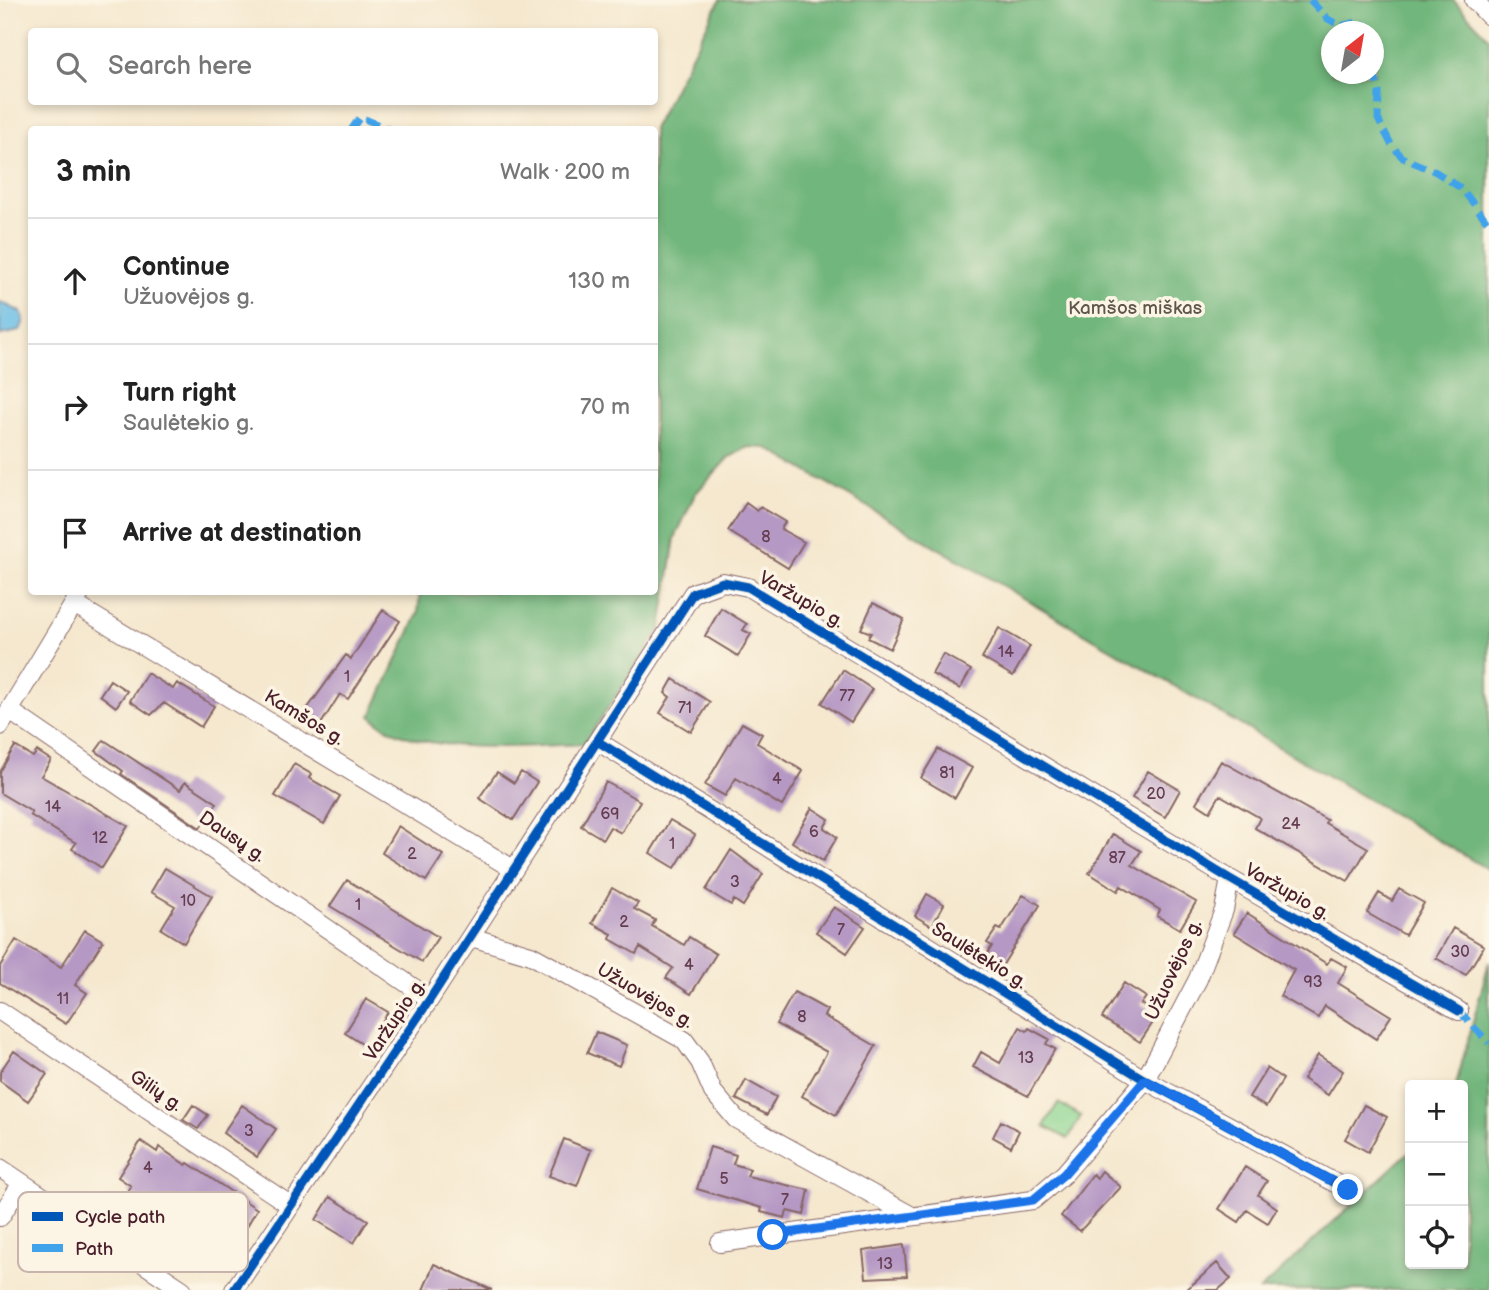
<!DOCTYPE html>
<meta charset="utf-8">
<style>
:root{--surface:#fff;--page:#f6f6f6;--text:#222;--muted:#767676;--line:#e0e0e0}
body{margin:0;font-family:"Balsamiq Sans",sans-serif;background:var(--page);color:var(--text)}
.controls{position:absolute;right:21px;bottom:21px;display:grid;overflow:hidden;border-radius:7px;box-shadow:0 4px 10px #0003}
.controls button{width:63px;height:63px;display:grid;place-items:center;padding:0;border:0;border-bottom:2px solid var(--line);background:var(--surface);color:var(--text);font:35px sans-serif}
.compass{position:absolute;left:1321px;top:21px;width:63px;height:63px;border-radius:50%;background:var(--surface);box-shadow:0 4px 10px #0003;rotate:31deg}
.stop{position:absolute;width:21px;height:21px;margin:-16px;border:5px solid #1a73e8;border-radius:50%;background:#fff}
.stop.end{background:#1a73e8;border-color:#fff;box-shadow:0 2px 7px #0008}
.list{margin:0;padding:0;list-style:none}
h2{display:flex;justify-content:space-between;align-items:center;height:91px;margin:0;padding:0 28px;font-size:30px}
h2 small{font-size:23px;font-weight:400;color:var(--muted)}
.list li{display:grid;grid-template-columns:46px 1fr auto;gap:21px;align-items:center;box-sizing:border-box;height:126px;padding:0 28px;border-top:2px solid var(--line)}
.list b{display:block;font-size:26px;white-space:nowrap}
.list p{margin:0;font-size:23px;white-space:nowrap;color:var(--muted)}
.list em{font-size:23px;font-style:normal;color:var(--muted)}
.icon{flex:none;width:38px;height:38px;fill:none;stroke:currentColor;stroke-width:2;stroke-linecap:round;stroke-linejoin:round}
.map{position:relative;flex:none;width:1489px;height:1290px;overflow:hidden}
.search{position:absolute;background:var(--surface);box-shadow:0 4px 10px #0003;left:28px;top:28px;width:630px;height:77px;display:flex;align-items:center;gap:18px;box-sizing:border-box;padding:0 24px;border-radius:7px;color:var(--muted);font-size:26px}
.panel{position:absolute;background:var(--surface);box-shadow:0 4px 10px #0003;left:28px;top:126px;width:630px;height:469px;border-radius:7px}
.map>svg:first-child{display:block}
</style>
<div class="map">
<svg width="1489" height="1290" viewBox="0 0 1489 1290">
<rect width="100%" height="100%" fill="#fcf5e5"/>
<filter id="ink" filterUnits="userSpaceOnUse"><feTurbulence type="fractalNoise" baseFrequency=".0143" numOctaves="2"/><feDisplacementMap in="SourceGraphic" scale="14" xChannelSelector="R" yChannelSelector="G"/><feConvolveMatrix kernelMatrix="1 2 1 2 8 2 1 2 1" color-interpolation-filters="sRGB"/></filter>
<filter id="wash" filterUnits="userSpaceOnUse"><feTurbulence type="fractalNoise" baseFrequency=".00686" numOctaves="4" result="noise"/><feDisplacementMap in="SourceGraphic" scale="28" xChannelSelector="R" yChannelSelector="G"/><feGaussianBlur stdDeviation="1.57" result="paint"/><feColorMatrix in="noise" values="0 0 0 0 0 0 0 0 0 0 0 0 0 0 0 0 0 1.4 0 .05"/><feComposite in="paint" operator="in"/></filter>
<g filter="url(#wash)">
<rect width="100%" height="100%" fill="#f5e8cf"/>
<!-- green -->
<path fill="#8cd591" stroke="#6b7a5e" stroke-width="2" d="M 1058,1103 L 1081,1116 L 1068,1139 L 1044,1126 Z"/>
<!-- forest -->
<path fill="#71b67b" stroke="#5e6a53" stroke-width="2" fill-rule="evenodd" d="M 720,0 L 1453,0 L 1489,38 L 1489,870 L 767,448 L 748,447 L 728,458 L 695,494 L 675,538 L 661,628 L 584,744 C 529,746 411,758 371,716 L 418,614 L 420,592 L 654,592 L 653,129 ZM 1332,32 L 1374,32 L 1374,74 L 1332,74 Z
M 1489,962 L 1489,1290 L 1260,1290 L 1410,1151 L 1410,1264 L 1463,1264 L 1463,1085 L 1456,1085 Z"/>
<!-- water -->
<path fill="#69bee6" stroke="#5a6e88" stroke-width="2" d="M 0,302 L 21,312 L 24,320 L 20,331 L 0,335 Z"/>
<g id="blocks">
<!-- building -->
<path fill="#b598c4" d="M 746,503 L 757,511 L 760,507 L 785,522 L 781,529 L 804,542 L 788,568 L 728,531 Z
M 873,603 L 904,619 L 890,649 L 868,638 L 871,633 L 861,629 Z
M 721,608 L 747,624 L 743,630 L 751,634 L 738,656 L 705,636 Z
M 383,610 L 400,621 L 348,699 L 340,694 L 317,730 L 300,719 L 346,655 L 351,659 Z
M 999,628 L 1030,646 L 1013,676 L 982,658 Z
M 943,654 L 971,670 L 960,689 L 932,674 Z
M 843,670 L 872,689 L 851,722 L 822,703 Z
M 147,673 L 173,689 L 177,683 L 214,706 L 201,727 L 164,703 L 151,715 L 130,701 Z
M 673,679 L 710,702 L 691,732 L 660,713 L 670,697 L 665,693 Z
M 110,680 L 127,691 L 116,707 L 100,695 Z
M 742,723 L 762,734 L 757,743 L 803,771 L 782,806 L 736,778 L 725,796 L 705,785 Z
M 104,740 L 180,790 L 185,782 L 217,803 L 200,828 L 121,774 L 123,771 L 96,751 Z
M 15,746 L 33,757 L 37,751 L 51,760 L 41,776 L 128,826 L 102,868 L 72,849 L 76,843 L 30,815 L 32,812 L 0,793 L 0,772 Z
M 938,749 L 972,768 L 955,798 L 921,778 Z
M 1221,761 L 1327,820 L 1325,823 L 1368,848 L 1348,881 L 1255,828 L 1260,818 L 1220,795 L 1210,812 L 1196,803 Z
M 294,764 L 311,774 L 309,778 L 340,796 L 324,824 L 275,796 Z
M 1148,771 L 1180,790 L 1165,817 L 1132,798 Z
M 497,772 L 514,783 L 521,772 L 537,782 L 513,820 L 479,798 Z
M 606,782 L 640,801 L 621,833 L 610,827 L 603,839 L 581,826 Z
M 812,808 L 829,819 L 824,828 L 837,837 L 823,861 L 792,842 Z
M 670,820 L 695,835 L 675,868 L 650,853 Z
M 398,826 L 443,855 L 426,881 L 382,853 Z
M 1113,834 L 1141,851 L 1132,865 L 1196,902 L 1180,929 L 1157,916 L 1160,910 L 1121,886 L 1118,891 L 1089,873 Z
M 731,850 L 763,874 L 743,906 L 734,900 L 731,905 L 706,890 Z
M 165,868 L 212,896 L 184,943 L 161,929 L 175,906 L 151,892 Z
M 347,880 L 438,937 L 422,962 L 330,906 Z
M 612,888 L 638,903 L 634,909 L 655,920 L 652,926 L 684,945 L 689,937 L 716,954 L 691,994 L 666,978 L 673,968 L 640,947 L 636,954 L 610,939 L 612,934 L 592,923 Z
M 1399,889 L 1424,903 L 1405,935 L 1367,913 L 1379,893 L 1392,901 Z
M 927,894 L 944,904 L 932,926 L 915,916 Z
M 1023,895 L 1040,905 L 1002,966 L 986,956 L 992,946 L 987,943 L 997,928 L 1001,930 Z
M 834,907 L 865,927 L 847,953 L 816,932 Z
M 1247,913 L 1327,964 L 1331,958 L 1347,967 L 1338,983 L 1391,1016 L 1376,1039 L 1325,1006 L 1318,1018 L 1280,996 L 1294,970 L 1234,933 Z
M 1453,928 L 1484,946 L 1466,975 L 1436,958 Z
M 85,930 L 103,941 L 75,985 L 87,993 L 66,1024 L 0,983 L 0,966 L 16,940 L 61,967 Z
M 1124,983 L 1146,997 L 1141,1004 L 1158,1015 L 1140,1042 L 1102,1018 Z
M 794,992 L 827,1010 L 824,1016 L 876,1046 L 836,1115 L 802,1096 L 827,1052 L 776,1024 Z
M 366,999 L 388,1012 L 367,1047 L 345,1033 Z
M 1020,1027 L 1027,1031 L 1029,1028 L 1049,1039 L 1046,1044 L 1055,1049 L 1028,1096 L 973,1067 L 981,1052 L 1000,1063 Z
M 596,1032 L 627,1045 L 619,1066 L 587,1053 Z
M 14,1051 L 47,1074 L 28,1101 L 0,1081 L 0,1072 Z
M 1318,1055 L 1343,1071 L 1328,1095 L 1303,1079 Z
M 1267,1068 L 1283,1079 L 1266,1107 L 1249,1097 Z
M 746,1080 L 776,1097 L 767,1115 L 736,1099 Z
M 193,1105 L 208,1115 L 198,1129 L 183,1120 Z
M 242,1105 L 276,1129 L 257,1157 L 223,1133 Z
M 1364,1105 L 1387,1117 L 1368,1152 L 1345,1139 Z
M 1001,1121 L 1019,1131 L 1011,1147 L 993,1137 Z
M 564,1139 L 591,1150 L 577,1186 L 549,1176 Z
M 141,1141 L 157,1152 L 159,1147 L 186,1165 L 188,1163 L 257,1209 L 244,1231 L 207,1208 L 192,1232 L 128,1192 L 131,1186 L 118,1177 Z
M 710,1147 L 736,1155 L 733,1164 L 750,1169 L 747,1176 L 809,1190 L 804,1215 L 787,1211 L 785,1218 L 761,1212 L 762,1208 L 697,1189 Z
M 1245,1167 L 1267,1181 L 1258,1195 L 1277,1208 L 1268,1223 L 1247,1210 L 1239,1222 L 1219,1209 Z
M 1102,1171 L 1121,1187 L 1080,1231 L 1061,1216 L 1093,1174 L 1097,1178 Z
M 330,1197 L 368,1220 L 354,1243 L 316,1220 Z
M 904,1245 L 907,1276 L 866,1278 L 863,1251 Z
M 1217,1263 L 1231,1279 L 1218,1290 L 1186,1290 Z
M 434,1264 L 492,1290 L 423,1290 Z"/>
</g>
</g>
<g filter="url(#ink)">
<use href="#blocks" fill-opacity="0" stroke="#866564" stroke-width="2"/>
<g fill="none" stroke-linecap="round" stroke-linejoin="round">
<defs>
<path id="street" d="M 1474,0 L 1489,16
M 74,604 L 513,869
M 10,711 L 430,999
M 0,726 L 81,592
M 597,741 L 1145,1080 L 1348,1190
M 471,937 L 531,955 L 684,1040 L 700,1062 L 713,1092 L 736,1119 L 910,1215
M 0,1011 L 290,1205
M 0,1168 L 183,1290
M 0,1217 L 22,1183
M 720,1243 L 1033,1200 L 1064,1174 L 1145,1080 L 1198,979 L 1224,910 L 1230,879
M 234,1290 L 430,999 L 693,593 L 723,582 L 748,587 L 1230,879 L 1459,1011"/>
</defs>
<!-- street casing -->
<use href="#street" stroke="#866564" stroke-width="20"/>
<!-- street -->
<use href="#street" stroke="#fff" stroke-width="18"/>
<!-- quiet -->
<path stroke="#40a2eb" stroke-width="7" stroke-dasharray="14 7" stroke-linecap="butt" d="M 1310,0 L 1328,19 L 1341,26 L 1357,22 L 1365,25 L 1365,32
M 1374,71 L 1379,92 L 1378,119 L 1391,144 L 1403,158 L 1436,172 L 1462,189 L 1489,224
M 351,130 L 360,117 L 391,130
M 1459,1011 L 1489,1043"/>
<defs>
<path id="cycleway" d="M 597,741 L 1145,1080 L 1348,1190
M 234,1290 L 430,999 L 693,593 L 723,582 L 748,587 L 1230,879 L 1459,1011"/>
</defs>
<!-- cycleway casing -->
<use href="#cycleway" stroke="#fcf5e5" stroke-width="13"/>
<!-- cycleway -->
<use href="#cycleway" stroke="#0057b8" stroke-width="9"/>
</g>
</g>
<g fill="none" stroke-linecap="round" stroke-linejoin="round" filter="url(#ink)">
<!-- route -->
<path stroke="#1a73e8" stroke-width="9" d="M 773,1235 L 1033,1200 L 1064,1174 L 1145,1080 L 1348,1190"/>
</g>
<g text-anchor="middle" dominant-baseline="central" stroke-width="7" stroke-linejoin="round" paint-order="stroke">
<!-- number labels -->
<g font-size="16" fill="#653d51">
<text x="766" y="537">8</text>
<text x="1006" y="652">14</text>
<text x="347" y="677">1</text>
<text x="847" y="696">77</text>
<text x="685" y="708">71</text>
<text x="947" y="773">81</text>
<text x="777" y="779">4</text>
<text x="1156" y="794">20</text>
<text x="53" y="807">14</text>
<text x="610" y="814">69</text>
<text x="1291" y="824">24</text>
<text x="814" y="832">6</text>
<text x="100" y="838">12</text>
<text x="672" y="844">1</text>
<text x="412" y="854">2</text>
<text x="1117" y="858">87</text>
<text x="735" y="882">3</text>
<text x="188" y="901">10</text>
<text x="358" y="905">1</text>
<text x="624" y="922">2</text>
<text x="841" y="930">7</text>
<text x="1460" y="952">30</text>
<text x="689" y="965">4</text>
<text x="1313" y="982">93</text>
<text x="63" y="999">11</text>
<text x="802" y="1017">8</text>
<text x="1026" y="1058">13</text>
<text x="249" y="1131">3</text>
<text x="148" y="1168">4</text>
<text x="724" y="1179">5</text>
<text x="785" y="1200">7</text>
<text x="885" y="1264">13</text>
</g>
<!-- park labels -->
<g font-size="19" fill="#5e564a" stroke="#fcf5e5">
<text x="1135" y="308">Kamšos miškas</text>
</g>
<!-- street labels -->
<g font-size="19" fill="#4a1f2b" stroke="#fcf5e5">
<text transform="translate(801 600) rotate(30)">Varžupio g.</text>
<text transform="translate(304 718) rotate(31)">Kamšos g.</text>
<text transform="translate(232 837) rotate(34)">Dausų g.</text>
<text transform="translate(1287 892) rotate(30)">Varžupio g.</text>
<text transform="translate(979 956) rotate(32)">Saulėtekio g.</text>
<text transform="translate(1174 970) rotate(-65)">Užuovėjos g.</text>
<text transform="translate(645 996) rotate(31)">Užuovėjos g.</text>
<text transform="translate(395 1020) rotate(-56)">Varžupio g.</text>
<text transform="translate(156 1091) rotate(34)">Gilių g.</text>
</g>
</g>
<!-- legend -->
<rect x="18" y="1192" width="230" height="80" rx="10" fill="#fcf5e5" stroke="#c7b5ad" stroke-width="2"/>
<rect x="32" y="1212" width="31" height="9" fill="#0057b8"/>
<rect x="32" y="1244" width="31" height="8" fill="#40a2eb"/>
<g font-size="19" fill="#4a1f2b">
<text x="75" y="1223">Cycle path</text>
<text x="75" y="1255">Path</text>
</g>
</svg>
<div class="controls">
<button>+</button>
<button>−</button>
<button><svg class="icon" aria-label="locate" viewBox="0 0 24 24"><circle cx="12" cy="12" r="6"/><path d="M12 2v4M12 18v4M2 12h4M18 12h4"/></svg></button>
</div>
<svg class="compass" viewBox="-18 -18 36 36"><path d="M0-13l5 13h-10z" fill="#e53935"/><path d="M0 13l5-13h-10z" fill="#767676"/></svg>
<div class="stop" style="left:773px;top:1235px"></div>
<div class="stop end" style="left:1348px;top:1190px"></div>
<div class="search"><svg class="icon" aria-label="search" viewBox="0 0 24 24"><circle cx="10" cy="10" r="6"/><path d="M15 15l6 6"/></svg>Search here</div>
<section class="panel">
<h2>3 min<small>Walk · 200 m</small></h2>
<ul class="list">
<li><svg class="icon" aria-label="ahead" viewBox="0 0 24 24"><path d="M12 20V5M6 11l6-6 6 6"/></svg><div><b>Continue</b><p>Užuovėjos g.</p></div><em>130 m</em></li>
<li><svg class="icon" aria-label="right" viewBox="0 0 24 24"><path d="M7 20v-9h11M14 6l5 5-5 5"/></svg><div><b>Turn right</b><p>Saulėtekio g.</p></div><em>70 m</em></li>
<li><svg class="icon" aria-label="arrive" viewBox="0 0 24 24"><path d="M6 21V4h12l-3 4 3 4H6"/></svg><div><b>Arrive at destination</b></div></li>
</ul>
</section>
</div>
